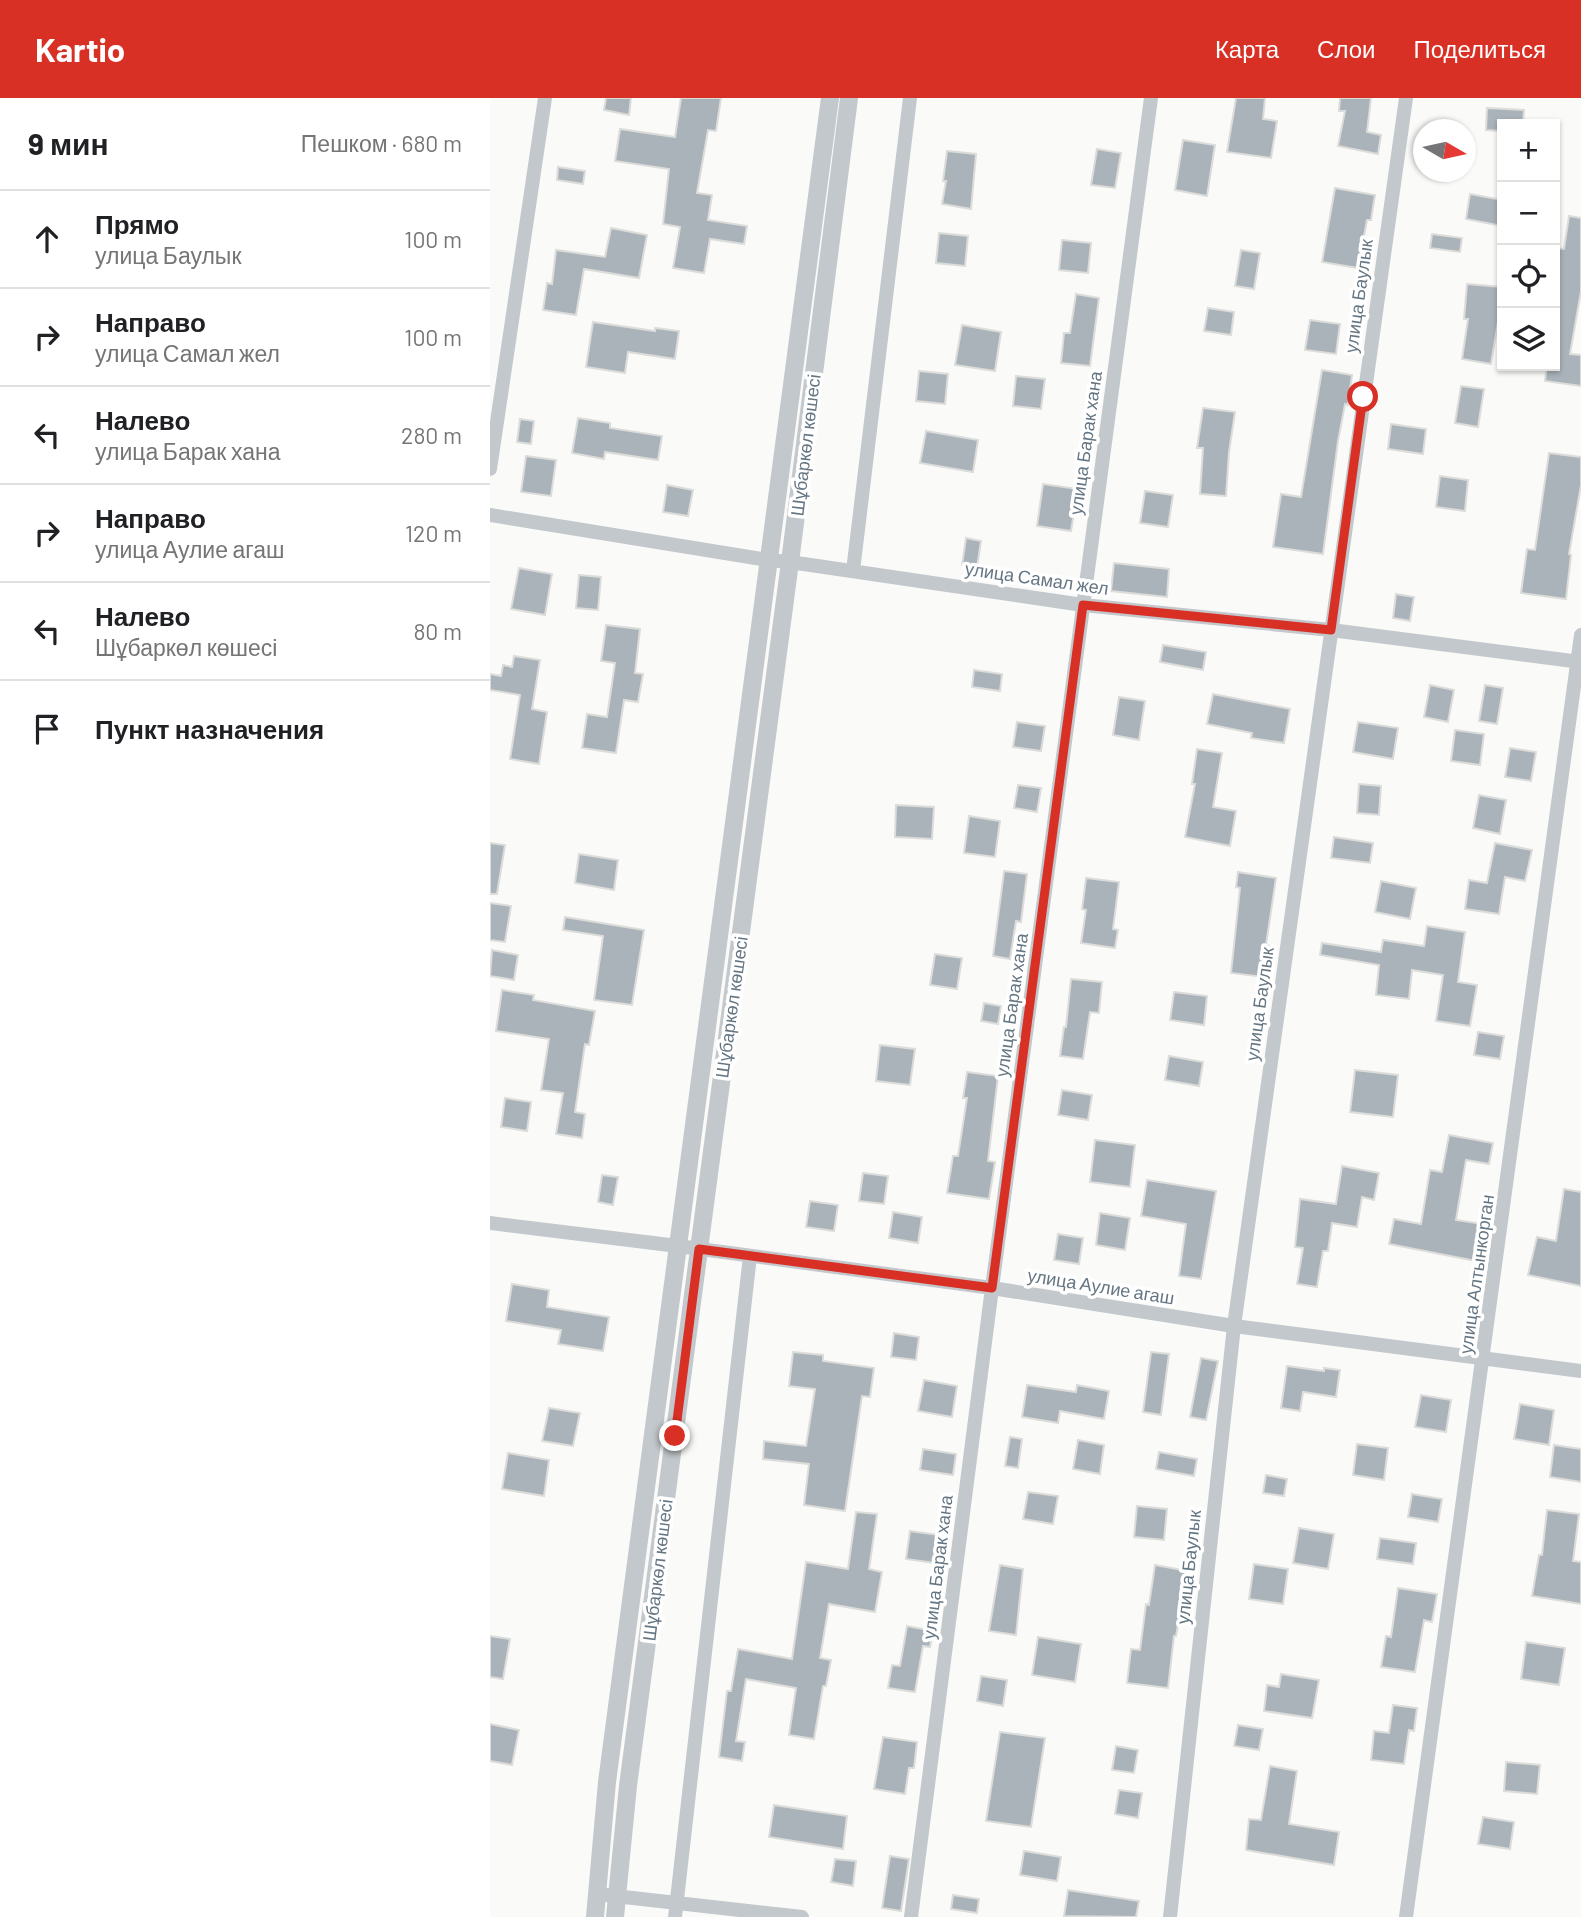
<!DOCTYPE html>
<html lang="ru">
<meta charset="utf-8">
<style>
:root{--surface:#fff;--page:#f6f6f6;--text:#202124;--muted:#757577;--line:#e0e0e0;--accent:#d93025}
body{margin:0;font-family:Barlow,sans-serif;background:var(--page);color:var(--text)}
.controls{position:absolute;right:21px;top:21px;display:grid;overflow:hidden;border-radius:0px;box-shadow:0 2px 5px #0004}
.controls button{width:63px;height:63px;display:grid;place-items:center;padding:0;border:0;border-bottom:2px solid var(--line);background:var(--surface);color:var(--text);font:35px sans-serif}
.compass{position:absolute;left:923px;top:21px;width:63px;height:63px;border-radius:50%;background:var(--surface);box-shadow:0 2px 5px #0004;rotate:99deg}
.stop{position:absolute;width:21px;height:21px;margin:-16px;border:5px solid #d93025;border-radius:50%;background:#fff}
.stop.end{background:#d93025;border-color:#fff;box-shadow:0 2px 7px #0008}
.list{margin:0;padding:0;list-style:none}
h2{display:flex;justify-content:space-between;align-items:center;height:91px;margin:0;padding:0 28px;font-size:30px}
h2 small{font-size:23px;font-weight:400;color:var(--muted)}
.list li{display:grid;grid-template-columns:46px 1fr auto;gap:21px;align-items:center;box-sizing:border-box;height:98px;padding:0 28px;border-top:2px solid var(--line)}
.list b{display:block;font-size:26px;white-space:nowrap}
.list p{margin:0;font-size:23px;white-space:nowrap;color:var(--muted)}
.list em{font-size:23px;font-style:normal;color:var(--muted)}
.icon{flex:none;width:38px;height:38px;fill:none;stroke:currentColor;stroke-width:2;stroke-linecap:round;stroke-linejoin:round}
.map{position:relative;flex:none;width:1091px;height:1819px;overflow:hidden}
header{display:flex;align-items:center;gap:42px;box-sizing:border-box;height:98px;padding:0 35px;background:var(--accent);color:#fff}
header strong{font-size:33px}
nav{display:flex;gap:38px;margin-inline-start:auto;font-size:24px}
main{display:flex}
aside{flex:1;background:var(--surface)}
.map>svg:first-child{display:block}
</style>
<header>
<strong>Kartio</strong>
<nav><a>Карта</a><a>Слои</a><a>Поделиться</a></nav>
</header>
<main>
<aside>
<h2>9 мин<small>Пешком · 680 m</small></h2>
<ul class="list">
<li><svg class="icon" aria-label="ahead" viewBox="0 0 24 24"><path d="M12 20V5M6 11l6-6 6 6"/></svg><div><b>Прямо</b><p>улица Баулык</p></div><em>100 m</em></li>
<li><svg class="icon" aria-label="right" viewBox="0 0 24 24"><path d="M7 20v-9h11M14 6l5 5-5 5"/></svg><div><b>Направо</b><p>улица Самал жел</p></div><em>100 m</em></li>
<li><svg class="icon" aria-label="left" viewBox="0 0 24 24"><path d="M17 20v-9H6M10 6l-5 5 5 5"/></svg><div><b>Налево</b><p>улица Барак хана</p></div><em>280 m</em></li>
<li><svg class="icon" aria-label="right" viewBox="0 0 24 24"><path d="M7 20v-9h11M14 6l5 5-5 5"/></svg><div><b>Направо</b><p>улица Аулие агаш</p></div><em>120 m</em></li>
<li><svg class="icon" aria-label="left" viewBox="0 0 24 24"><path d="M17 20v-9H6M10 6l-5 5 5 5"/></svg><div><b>Налево</b><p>Шұбаркөл көшесі</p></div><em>80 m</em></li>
<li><svg class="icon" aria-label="arrive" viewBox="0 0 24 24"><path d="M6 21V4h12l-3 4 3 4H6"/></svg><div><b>Пункт назначения</b></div></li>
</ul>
</aside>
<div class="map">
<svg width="1091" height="1819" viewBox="0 0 1091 1819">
<rect width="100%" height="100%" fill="#fafaf8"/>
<!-- building -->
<path fill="#aab3b9" stroke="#dcdcda" stroke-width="2" d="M 116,0 L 141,0 L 139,17 L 114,12 Z
M 191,0 L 231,0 L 226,33 L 218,32 L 207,95 L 222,97 L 218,122 L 257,128 L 254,146 L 220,141 L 214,175 L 183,170 L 190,129 L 173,126 L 179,71 L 125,63 L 130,31 L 185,39 Z
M 746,0 L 775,0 L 773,21 L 787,23 L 781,60 L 737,54 Z
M 850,0 L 881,0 L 877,34 L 891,37 L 888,56 L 848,48 L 855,13 L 849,13 Z
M 997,10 L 1034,12 L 1033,26 L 1012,26 L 1012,33 L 996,32 Z
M 693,42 L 725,47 L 717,98 L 685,92 Z
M 607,51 L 631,55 L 625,90 L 601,87 Z
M 457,53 L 486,56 L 481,111 L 452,106 L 456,83 L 453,83 Z
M 68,69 L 95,73 L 93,86 L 67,82 Z
M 845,90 L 885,97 L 881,122 L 877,122 L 868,170 L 832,164 Z
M 980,96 L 1012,102 L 1012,128 L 976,121 Z
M 1079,118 L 1091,120 L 1091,193 L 1080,256 L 1091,257 L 1091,288 L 1055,283 L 1057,268 L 1065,268 L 1065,150 L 1074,151 Z
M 121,130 L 157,137 L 149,180 L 94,171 L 86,217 L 53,212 L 57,185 L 62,186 L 66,152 L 115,159 Z
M 449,135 L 478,138 L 475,168 L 446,165 Z
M 942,136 L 972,140 L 970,154 L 940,150 Z
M 572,142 L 601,145 L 598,175 L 569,172 Z
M 751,152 L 770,155 L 764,191 L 745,188 Z
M 977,186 L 1012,189 L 1012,224 L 1008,224 L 1001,266 L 972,261 L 978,221 L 974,221 Z
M 586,196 L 609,200 L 600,268 L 571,265 L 574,235 L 580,235 Z
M 718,210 L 744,214 L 741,237 L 714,233 Z
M 820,222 L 850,226 L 846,256 L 815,252 Z
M 103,224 L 165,233 L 165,230 L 189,233 L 185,261 L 138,254 L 135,275 L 96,269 Z
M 472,227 L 511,234 L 505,273 L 465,267 Z
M 832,272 L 862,277 L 858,307 L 855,306 L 848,343 L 833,456 L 783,449 L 791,396 L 811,399 Z
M 429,273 L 458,276 L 455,306 L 426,303 Z
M 526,278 L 555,281 L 551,311 L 523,308 Z
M 971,288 L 994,291 L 988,329 L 965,325 Z
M 713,310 L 745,314 L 739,354 L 736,398 L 710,396 L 713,350 L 707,350 Z
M 88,320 L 120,325 L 120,330 L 172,338 L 168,362 L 115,354 L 114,361 L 82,355 Z
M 30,321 L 44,323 L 41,346 L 27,344 Z
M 901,326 L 936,331 L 933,356 L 898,351 Z
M 436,333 L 488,342 L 483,374 L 430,365 Z
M 1059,355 L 1091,359 L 1091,387 L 1079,456 L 1081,457 L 1076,501 L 1031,495 L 1037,451 L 1045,452 Z
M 36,358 L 66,362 L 61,398 L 31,394 Z
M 950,378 L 978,382 L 975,413 L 946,409 Z
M 553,386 L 588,391 L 581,433 L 547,428 Z
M 177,387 L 203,392 L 198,418 L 173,414 Z
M 655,393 L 683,397 L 678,429 L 650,425 Z
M 476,440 L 491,443 L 487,470 L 472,467 Z
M 624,465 L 679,471 L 677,499 L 621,493 Z
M 29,470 L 62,476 L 55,517 L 21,511 Z
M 89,477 L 111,479 L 108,512 L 86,510 Z
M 906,496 L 924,499 L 920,523 L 903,520 Z
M 116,527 L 150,531 L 145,575 L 153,576 L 148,604 L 134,602 L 126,655 L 92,650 L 97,616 L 117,619 L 125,565 L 111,563 Z
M 673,547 L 716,554 L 713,572 L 670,564 Z
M 24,558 L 50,562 L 42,611 L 57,614 L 49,666 L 20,661 L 30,597 L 0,592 L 0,576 L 11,578 L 13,567 L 22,569 Z
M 484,572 L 512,576 L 510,593 L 482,589 Z
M 940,587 L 964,592 L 958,624 L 934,619 Z
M 995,587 L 1013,590 L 1007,626 L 989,623 Z
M 723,596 L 800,611 L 794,645 L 761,640 L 762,635 L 717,626 Z
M 629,599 L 655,603 L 649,642 L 623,637 Z
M 527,624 L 555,628 L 551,653 L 523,649 Z
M 868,624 L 908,630 L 903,661 L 863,654 Z
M 965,632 L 994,636 L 990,667 L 961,663 Z
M 1020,650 L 1046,654 L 1041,683 L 1015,679 Z
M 707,651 L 732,655 L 723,709 L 746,713 L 740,748 L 695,739 L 705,686 L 702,686 Z
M 869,686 L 891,688 L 889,717 L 867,715 Z
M 528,687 L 551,690 L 547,714 L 524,710 Z
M 989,697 L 1016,702 L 1010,736 L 983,730 Z
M 406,707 L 444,709 L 442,741 L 405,739 Z
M 479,718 L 510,723 L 505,759 L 474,755 Z
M 844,739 L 883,745 L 880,765 L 841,760 Z
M 0,745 L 15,747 L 7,796 L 0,796 Z
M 1005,745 L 1042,752 L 1035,783 L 1015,779 L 1009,816 L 975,811 L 979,782 L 997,785 Z
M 89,756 L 128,762 L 124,792 L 85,785 Z
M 514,773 L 537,776 L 531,824 L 526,823 L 520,861 L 503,858 Z
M 748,774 L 786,780 L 776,847 L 779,848 L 774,879 L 741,875 L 750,790 L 746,789 Z
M 596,780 L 629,784 L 623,831 L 628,832 L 625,850 L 591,845 L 596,812 L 592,811 Z
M 891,783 L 926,790 L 920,821 L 885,814 Z
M 0,805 L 21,808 L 15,844 L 0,842 Z
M 75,819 L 154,832 L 142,907 L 104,902 L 113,838 L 73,832 Z
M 937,828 L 975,834 L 968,884 L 987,887 L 980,928 L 946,923 L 953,877 L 922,872 L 919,901 L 886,897 L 889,867 L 830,857 L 832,845 L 891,854 L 893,842 L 934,848 Z
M 2,852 L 28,857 L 24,882 L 0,878 Z
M 445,856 L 472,860 L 467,891 L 440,887 Z
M 581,881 L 612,884 L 609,915 L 600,914 L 593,961 L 570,958 L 574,929 L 576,929 Z
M 12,892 L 44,897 L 43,902 L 105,913 L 99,947 L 95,946 L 85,1014 L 95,1016 L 92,1040 L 66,1036 L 73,995 L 51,992 L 59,941 L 6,933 Z
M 684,894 L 717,898 L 714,927 L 680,922 Z
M 494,905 L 511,908 L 508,926 L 491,923 Z
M 988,934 L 1014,938 L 1010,961 L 984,957 Z
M 390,947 L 425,951 L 420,987 L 386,983 Z
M 679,958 L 713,964 L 709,988 L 675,982 Z
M 865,972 L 908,977 L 903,1019 L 860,1014 Z
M 477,974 L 508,978 L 498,1063 L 505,1064 L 499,1101 L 457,1095 L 463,1058 L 468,1058 L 477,1000 L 473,1000 Z
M 572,992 L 602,997 L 598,1022 L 568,1017 Z
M 15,1000 L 41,1004 L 37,1033 L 11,1029 Z
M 959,1037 L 1003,1045 L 999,1066 L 976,1062 L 966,1122 L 993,1126 L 986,1163 L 899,1146 L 904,1121 L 931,1126 L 940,1072 L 952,1074 Z
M 605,1042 L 645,1047 L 640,1089 L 600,1084 Z
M 852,1068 L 889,1075 L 884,1102 L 872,1099 L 867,1129 L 842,1125 L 838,1153 L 833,1153 L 827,1189 L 807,1186 L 813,1150 L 805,1149 L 810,1101 L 846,1106 Z
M 373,1075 L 398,1078 L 394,1106 L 369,1103 Z
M 112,1077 L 128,1079 L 123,1107 L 108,1104 Z
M 657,1082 L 726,1093 L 711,1181 L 689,1178 L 696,1126 L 651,1118 Z
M 1074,1091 L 1091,1094 L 1091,1188 L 1038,1177 L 1047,1139 L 1066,1143 Z
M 320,1103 L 348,1107 L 344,1133 L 316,1129 Z
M 403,1114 L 432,1119 L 428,1145 L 399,1140 Z
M 610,1115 L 640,1120 L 635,1152 L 606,1147 Z
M 568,1136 L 593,1140 L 589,1166 L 564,1162 Z
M 22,1186 L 59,1192 L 57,1209 L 119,1219 L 113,1253 L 68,1246 L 71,1232 L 16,1223 Z
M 404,1235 L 429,1239 L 426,1262 L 401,1259 Z
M 303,1254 L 333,1257 L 333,1263 L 384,1270 L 380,1299 L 372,1298 L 355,1413 L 314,1407 L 319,1366 L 273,1361 L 274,1343 L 316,1348 L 325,1291 L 299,1288 Z
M 661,1254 L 679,1256 L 671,1317 L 653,1314 Z
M 711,1260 L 728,1263 L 716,1322 L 700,1319 Z
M 797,1268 L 834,1273 L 834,1270 L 850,1272 L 846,1299 L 813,1294 L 810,1313 L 791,1310 Z
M 434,1282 L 467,1288 L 462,1319 L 428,1313 Z
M 537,1287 L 586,1294 L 587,1287 L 619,1293 L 614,1321 L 570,1313 L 568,1325 L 532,1319 Z
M 931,1297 L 961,1302 L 956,1334 L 925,1329 Z
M 1030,1306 L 1064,1312 L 1059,1347 L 1024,1341 Z
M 59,1310 L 90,1315 L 83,1348 L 52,1343 Z
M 520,1339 L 532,1341 L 528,1370 L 515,1368 Z
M 588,1342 L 614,1347 L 610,1376 L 583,1371 Z
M 867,1346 L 898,1350 L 894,1382 L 863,1377 Z
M 1064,1347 L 1091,1351 L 1091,1384 L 1060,1379 Z
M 433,1351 L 466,1356 L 463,1377 L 430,1372 Z
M 669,1354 L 707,1361 L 704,1378 L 666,1371 Z
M 18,1355 L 59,1362 L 54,1398 L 12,1391 Z
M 776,1377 L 797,1381 L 794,1398 L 773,1395 Z
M 538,1394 L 568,1398 L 563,1426 L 533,1421 Z
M 922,1396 L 952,1401 L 948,1424 L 918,1419 Z
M 647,1408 L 677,1411 L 674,1442 L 644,1439 Z
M 1057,1412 L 1089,1416 L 1083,1463 L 1091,1464 L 1091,1506 L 1042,1498 L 1049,1457 L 1052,1457 Z
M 366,1414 L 387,1416 L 379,1471 L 392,1474 L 385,1514 L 339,1506 L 330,1560 L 341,1562 L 336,1588 L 333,1588 L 324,1641 L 299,1637 L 306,1590 L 256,1581 L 246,1643 L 255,1644 L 252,1663 L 229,1659 L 237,1593 L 241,1593 L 248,1551 L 302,1561 L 316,1464 L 358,1471 Z
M 809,1430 L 844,1436 L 838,1471 L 803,1465 Z
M 420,1433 L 449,1437 L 445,1465 L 416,1461 Z
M 890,1440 L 926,1445 L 923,1466 L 887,1461 Z
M 764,1466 L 798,1471 L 793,1506 L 759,1501 Z
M 510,1467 L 533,1471 L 526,1537 L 499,1533 Z
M 665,1467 L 698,1473 L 686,1538 L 684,1538 L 678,1590 L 637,1585 L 641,1551 L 650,1552 L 656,1506 L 659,1507 Z
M 908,1490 L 947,1496 L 942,1524 L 934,1522 L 925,1574 L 891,1569 L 896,1538 L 901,1539 Z
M 417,1528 L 443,1533 L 440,1549 L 433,1548 L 425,1594 L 398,1590 L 402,1567 L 410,1568 Z
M 0,1538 L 20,1541 L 13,1581 L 0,1579 Z
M 548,1539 L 591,1546 L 585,1584 L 542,1577 Z
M 1036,1544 L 1075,1550 L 1069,1587 L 1031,1581 Z
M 791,1576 L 829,1582 L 822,1620 L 774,1613 L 777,1587 L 789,1589 Z
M 491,1578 L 517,1582 L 513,1608 L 487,1603 Z
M 903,1607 L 927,1610 L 924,1633 L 919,1632 L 914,1666 L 881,1662 L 884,1633 L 899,1635 Z
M 0,1626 L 29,1632 L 22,1667 L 0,1663 Z
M 748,1627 L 773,1631 L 769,1652 L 744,1648 Z
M 510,1634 L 555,1640 L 541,1729 L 496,1723 Z
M 393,1639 L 427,1644 L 424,1670 L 419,1670 L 415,1696 L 384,1691 Z
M 626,1648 L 648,1652 L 644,1675 L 622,1672 Z
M 1016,1664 L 1050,1667 L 1047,1696 L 1014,1693 Z
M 780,1668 L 807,1673 L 799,1726 L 849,1734 L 844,1767 L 756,1752 L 759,1721 L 771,1722 Z
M 629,1692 L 652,1695 L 648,1720 L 625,1716 Z
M 284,1707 L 357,1718 L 353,1751 L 279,1739 Z
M 993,1719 L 1024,1724 L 1020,1751 L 988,1746 Z
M 534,1753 L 571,1759 L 567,1783 L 530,1777 Z
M 400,1758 L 419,1761 L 411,1813 L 392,1810 Z
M 345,1761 L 366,1763 L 363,1788 L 341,1784 Z
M 578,1792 L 649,1803 L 646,1819 L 574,1818 Z
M 463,1797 L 489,1801 L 487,1815 L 461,1811 Z"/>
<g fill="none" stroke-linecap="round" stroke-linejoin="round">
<!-- minor -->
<path stroke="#c3c8cc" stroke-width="14" d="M 0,371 L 55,0
M 0,417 L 278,462 L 300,464 L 593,507 L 841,532 L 1091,564
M 363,473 L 420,0
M 0,1125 L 188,1148 L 502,1190 L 744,1228 L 1091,1273
M 107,1796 L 312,1819
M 185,1819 L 260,1158
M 421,1819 L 502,1190 L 661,0
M 680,1819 L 744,1228 L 916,0
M 916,1819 L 1091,537"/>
<!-- tertiary -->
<path stroke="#c3c8cc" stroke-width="18" d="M 105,1819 L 117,1684 L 340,0
M 125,1819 L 138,1688 L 300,464 L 359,0"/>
</g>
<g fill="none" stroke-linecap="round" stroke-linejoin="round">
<!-- route -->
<path stroke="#d93025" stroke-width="9" d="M 185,1338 L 209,1151 L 502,1190 L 593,507 L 841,532 L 873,299"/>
</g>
<g text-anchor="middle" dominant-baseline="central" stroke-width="7" stroke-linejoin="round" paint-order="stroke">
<!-- street labels -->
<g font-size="18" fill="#657683" stroke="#fff">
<text transform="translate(868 198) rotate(-82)">улица Баулык</text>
<text transform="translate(595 345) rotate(-82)">улица Барак хана</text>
<text transform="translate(315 347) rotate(-83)">Шұбаркөл көшесі</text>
<text transform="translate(547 480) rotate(8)">улица Самал жел</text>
<text transform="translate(769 906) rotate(-82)">улица Баулык</text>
<text transform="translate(521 907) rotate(-82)">улица Барак хана</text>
<text transform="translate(241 909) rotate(-82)">Шұбаркөл көшесі</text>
<text transform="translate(986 1176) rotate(-82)">улица Алтынкорган</text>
<text transform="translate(611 1188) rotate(9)">улица Аулие агаш</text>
<text transform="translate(447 1469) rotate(-83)">улица Барак хана</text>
<text transform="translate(698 1469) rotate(-84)">улица Баулык</text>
<text transform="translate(167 1472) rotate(-83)">Шұбаркөл көшесі</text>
</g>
</g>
</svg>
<div class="controls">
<button>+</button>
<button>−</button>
<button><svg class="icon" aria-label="locate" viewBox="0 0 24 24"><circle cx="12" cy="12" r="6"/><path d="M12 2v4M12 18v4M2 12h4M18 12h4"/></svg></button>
<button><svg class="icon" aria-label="layers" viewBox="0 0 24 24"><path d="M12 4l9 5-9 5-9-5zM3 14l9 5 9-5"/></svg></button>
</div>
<svg class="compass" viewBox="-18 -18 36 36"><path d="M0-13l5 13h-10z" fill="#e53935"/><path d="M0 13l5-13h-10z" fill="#757577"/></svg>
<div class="stop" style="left:873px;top:299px"></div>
<div class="stop end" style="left:185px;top:1338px"></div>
</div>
</main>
